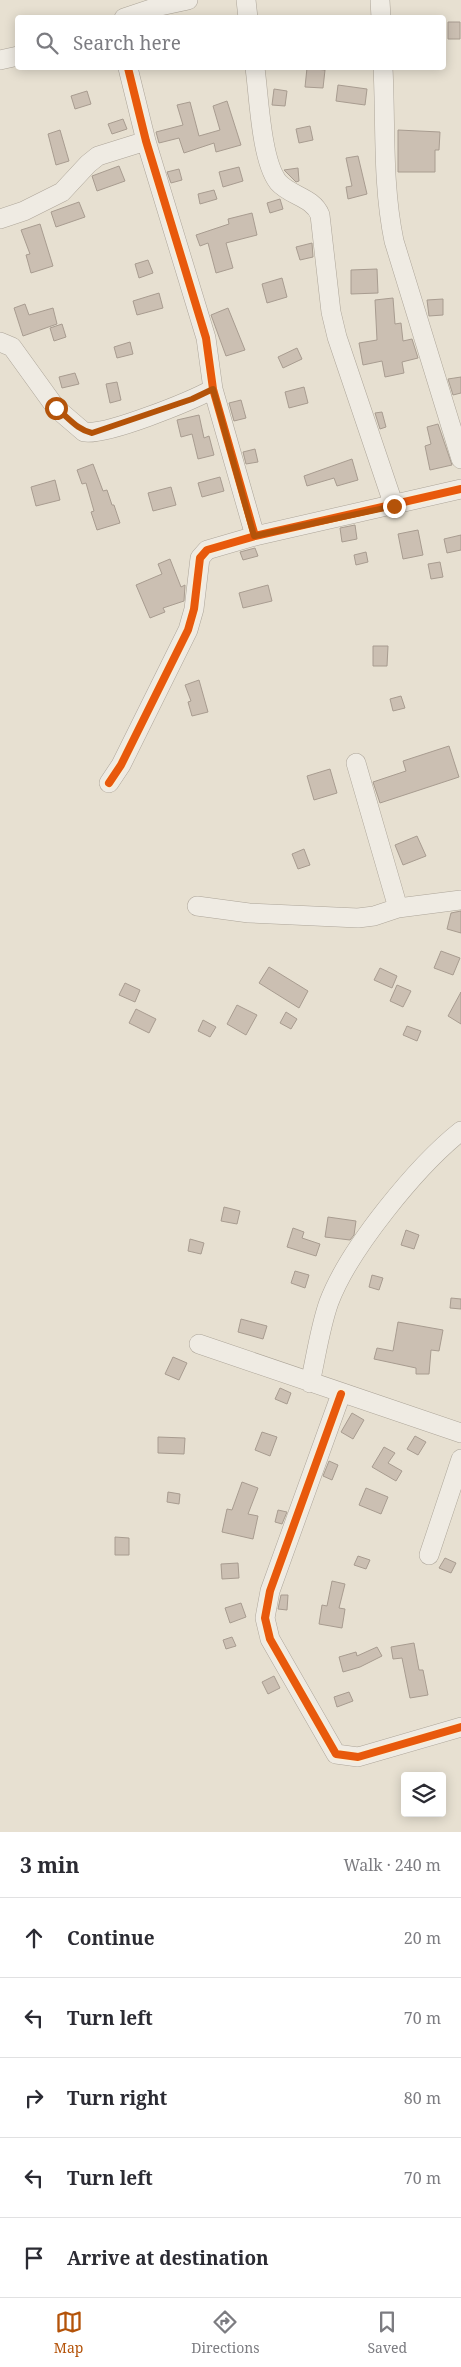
<!DOCTYPE html>
<meta charset="utf-8">
<style>
:root{--surface:#fff;--page:#f2f2f3;--text:#2b2b33;--muted:#7c7c81;--line:#e1e1e2;--accent:#b45309}
body{margin:0;font-family:"Noto Serif",serif;background:var(--page);color:var(--text)}
.controls{position:absolute;right:15px;bottom:15px;display:grid;overflow:hidden;border-radius:5px;box-shadow:0 2px 12px #0003}
.controls button{width:45px;height:45px;display:grid;place-items:center;padding:0;border:0;border-bottom:1px solid var(--line);background:var(--surface);color:var(--text);font:25px sans-serif}
.stop{position:absolute;width:15px;height:15px;margin:-11px;border:4px solid #b45309;border-radius:50%;background:#fff}
.stop.end{background:#b45309;border-color:#fff;box-shadow:0 1px 5px #0008}
.list{margin:0;padding:0;list-style:none}
h2{display:flex;justify-content:space-between;align-items:center;height:65px;margin:0;padding:0 20px;font-size:21px}
h2 small{font-size:16px;font-weight:400;color:var(--muted)}
.list li{display:grid;grid-template-columns:32px 1fr auto;gap:15px;align-items:center;box-sizing:border-box;height:80px;padding:0 20px;border-top:1px solid var(--line)}
.list b{display:block;font-size:19px;white-space:nowrap}
.list em{font-size:16px;font-style:normal;color:var(--muted)}
.icon{flex:none;width:28px;height:28px;fill:none;stroke:currentColor;stroke-width:2;stroke-linecap:round;stroke-linejoin:round}
.map{position:relative;flex:none;width:461px;height:1832px;overflow:hidden}
.search{position:absolute;background:var(--surface);box-shadow:0 2px 12px #0003;left:15px;right:15px;top:15px;height:55px;display:flex;align-items:center;gap:12px;box-sizing:border-box;padding:0 18px;border-radius:5px;color:var(--muted);font-size:19px}
.sheet{height:465px;background:var(--surface)}
nav{display:flex;justify-content:space-around;align-items:center;box-sizing:border-box;height:70px;border-top:1px solid var(--line);background:var(--surface);font-size:14px;color:var(--muted)}
nav a{display:grid;justify-items:center;gap:2px}
nav .on{color:var(--accent)}
.map>svg:first-child{display:block}
</style>
<div class="map">
<svg width="461" height="1832" viewBox="0 0 461 1832">
<rect width="100%" height="100%" fill="#e7e0d1"/>
<!-- building -->
<path fill="#cbbfb2" stroke="#a89c90" d="M 448,22 L 460,22 L 460,39 L 448,39 Z
M 307,68 L 325,70 L 323,88 L 305,87 Z
M 338,85 L 367,89 L 365,105 L 336,101 Z
M 274,89 L 287,91 L 285,106 L 272,105 Z
M 87,91 L 91,104 L 75,109 L 71,96 Z
M 227,101 L 241,145 L 216,152 L 214,143 L 184,153 L 179,138 L 159,143 L 156,132 L 183,125 L 177,105 L 190,102 L 199,136 L 220,130 L 213,106 Z
M 123,119 L 127,129 L 112,134 L 108,124 Z
M 310,126 L 313,140 L 299,143 L 296,129 Z
M 60,130 L 69,161 L 56,165 L 48,134 Z
M 398,130 L 440,132 L 439,150 L 435,150 L 435,172 L 398,172 Z
M 358,156 L 367,194 L 348,199 L 346,187 L 352,186 L 346,158 Z
M 119,166 L 125,181 L 97,191 L 92,176 Z
M 239,167 L 243,181 L 223,187 L 219,172 Z
M 298,168 L 299,181 L 296,182 L 284,170 Z
M 179,169 L 182,180 L 171,183 L 167,172 Z
M 214,190 L 217,199 L 200,204 L 198,194 Z
M 280,199 L 283,209 L 270,213 L 267,203 Z
M 79,202 L 85,217 L 56,227 L 51,212 Z
M 252,213 L 257,235 L 226,243 L 233,268 L 216,273 L 208,243 L 200,246 L 196,235 L 229,224 L 228,219 Z
M 40,224 L 53,266 L 31,273 L 26,255 L 30,254 L 21,230 Z
M 312,243 L 313,257 L 300,260 L 296,247 Z
M 148,260 L 153,273 L 139,278 L 135,264 Z
M 377,269 L 378,293 L 351,294 L 351,270 Z
M 282,278 L 287,297 L 267,303 L 262,284 Z
M 159,293 L 163,308 L 137,315 L 133,301 Z
M 393,298 L 395,324 L 401,323 L 403,341 L 412,339 L 418,358 L 402,362 L 404,373 L 385,377 L 382,361 L 363,365 L 359,343 L 377,340 L 375,300 Z
M 443,299 L 443,315 L 429,316 L 427,300 Z
M 25,304 L 29,315 L 53,308 L 57,324 L 23,336 L 14,308 Z
M 228,308 L 245,350 L 226,356 L 211,315 Z
M 62,324 L 66,337 L 54,341 L 50,328 Z
M 130,342 L 133,354 L 117,358 L 114,347 Z
M 297,348 L 302,359 L 283,368 L 278,357 Z
M 75,373 L 79,384 L 62,388 L 59,377 Z
M 461,377 L 461,393 L 453,395 L 448,379 Z
M 117,382 L 121,400 L 110,403 L 106,384 Z
M 304,387 L 308,403 L 289,408 L 285,392 Z
M 241,400 L 246,418 L 234,421 L 229,403 Z
M 382,412 L 386,427 L 380,429 L 375,413 Z
M 199,415 L 204,438 L 209,436 L 214,455 L 198,459 L 192,434 L 181,437 L 177,420 Z
M 438,424 L 452,465 L 430,470 L 425,446 L 431,444 L 427,427 Z
M 255,449 L 258,462 L 246,464 L 243,452 Z
M 352,459 L 358,480 L 337,486 L 334,478 L 307,486 L 304,476 Z
M 93,464 L 103,491 L 107,490 L 112,505 L 114,505 L 120,523 L 97,530 L 91,512 L 94,511 L 86,483 L 82,484 L 77,470 Z
M 220,477 L 224,491 L 202,497 L 198,483 Z
M 55,480 L 60,500 L 36,506 L 31,487 Z
M 171,487 L 176,505 L 153,511 L 148,493 Z
M 355,525 L 357,539 L 342,542 L 340,528 Z
M 418,530 L 423,555 L 403,559 L 398,534 Z
M 461,535 L 461,550 L 447,553 L 444,539 Z
M 255,548 L 258,556 L 243,560 L 240,552 Z
M 366,552 L 368,562 L 356,565 L 354,555 Z
M 170,559 L 181,587 L 185,585 L 184,601 L 163,608 L 165,612 L 150,618 L 136,585 L 162,574 L 158,564 Z
M 440,562 L 443,577 L 431,579 L 428,564 Z
M 268,585 L 272,601 L 243,608 L 239,593 Z
M 373,646 L 388,646 L 387,666 L 373,666 Z
M 199,680 L 208,712 L 192,716 L 188,702 L 191,701 L 185,685 Z
M 401,696 L 405,708 L 393,711 L 390,699 Z
M 449,746 L 459,777 L 380,803 L 373,782 L 406,771 L 403,761 Z
M 330,769 L 337,793 L 314,800 L 307,776 Z
M 417,836 L 426,856 L 403,865 L 395,845 Z
M 304,849 L 310,865 L 298,869 L 292,854 Z
M 461,911 L 461,933 L 447,929 L 451,913 Z
M 441,951 L 460,958 L 453,975 L 434,968 Z
M 269,967 L 308,991 L 299,1008 L 259,983 Z
M 380,968 L 397,976 L 392,988 L 374,980 Z
M 125,983 L 140,990 L 135,1002 L 119,995 Z
M 397,985 L 411,991 L 403,1007 L 390,1001 Z
M 461,992 L 461,1024 L 448,1016 Z
M 237,1005 L 257,1015 L 246,1035 L 227,1024 Z
M 136,1009 L 156,1019 L 149,1033 L 129,1023 Z
M 286,1012 L 297,1019 L 291,1029 L 280,1023 Z
M 203,1020 L 216,1027 L 210,1037 L 198,1031 Z
M 407,1026 L 421,1031 L 417,1041 L 403,1035 Z
M 224,1207 L 240,1211 L 237,1224 L 221,1221 Z
M 328,1217 L 356,1221 L 354,1235 L 350,1240 L 325,1237 Z
M 293,1228 L 304,1232 L 302,1238 L 320,1244 L 316,1256 L 287,1247 Z
M 406,1230 L 419,1235 L 414,1249 L 401,1245 Z
M 190,1239 L 204,1243 L 201,1254 L 188,1251 Z
M 295,1271 L 309,1275 L 305,1288 L 291,1283 Z
M 372,1275 L 383,1278 L 379,1290 L 369,1287 Z
M 451,1298 L 461,1299 L 461,1309 L 450,1308 Z
M 241,1319 L 267,1326 L 263,1339 L 238,1332 Z
M 398,1322 L 443,1330 L 439,1351 L 431,1350 L 429,1374 L 416,1374 L 416,1368 L 374,1359 L 377,1348 L 393,1351 Z
M 173,1357 L 187,1363 L 179,1380 L 165,1374 Z
M 280,1388 L 291,1393 L 287,1404 L 275,1399 Z
M 352,1413 L 364,1420 L 353,1439 L 341,1432 Z
M 262,1432 L 277,1437 L 270,1456 L 255,1450 Z
M 415,1436 L 426,1442 L 418,1455 L 407,1449 Z
M 158,1437 L 185,1438 L 184,1454 L 158,1453 Z
M 384,1447 L 395,1453 L 388,1463 L 402,1471 L 396,1481 L 372,1467 Z
M 329,1461 L 338,1465 L 332,1480 L 323,1476 Z
M 242,1482 L 258,1488 L 248,1514 L 258,1516 L 253,1539 L 222,1532 L 227,1509 L 232,1510 Z
M 366,1488 L 388,1497 L 381,1514 L 359,1505 Z
M 168,1492 L 180,1494 L 179,1504 L 167,1502 Z
M 278,1510 L 287,1512 L 282,1524 L 275,1522 Z
M 115,1537 L 129,1538 L 129,1555 L 115,1555 Z
M 358,1556 L 370,1560 L 366,1569 L 354,1565 Z
M 445,1558 L 456,1563 L 451,1573 L 439,1568 Z
M 238,1563 L 239,1578 L 222,1579 L 221,1564 Z
M 332,1581 L 345,1584 L 339,1608 L 345,1609 L 342,1628 L 319,1624 L 322,1605 L 327,1606 Z
M 281,1595 L 288,1595 L 287,1610 L 278,1609 Z
M 241,1603 L 246,1617 L 230,1623 L 225,1608 Z
M 232,1637 L 236,1646 L 226,1649 L 223,1640 Z
M 414,1643 L 419,1670 L 423,1670 L 428,1695 L 410,1698 L 402,1658 L 393,1659 L 391,1647 Z
M 377,1647 L 382,1656 L 360,1667 L 343,1672 L 339,1657 L 356,1652 L 357,1656 Z
M 274,1676 L 280,1688 L 268,1694 L 262,1682 Z
M 349,1692 L 353,1701 L 337,1707 L 334,1697 Z"/>
<g fill="none" stroke-linecap="round" stroke-linejoin="round">
<defs>
<path id="minor" d="M 246,0 L 248,18
M 380,0 L 381,18
M 124,18 L 160,6 L 188,0
M 0,60 L 18,56
M 128,68 L 146,141 L 206,338 L 213,389 L 255,536
M 255,68 C 259,96 261,160 278,182 C 290,196 313,197 320,215 L 331,312 L 337,337 L 394,506
M 383,68 C 386,126 382,182 394,241 L 461,459
M 0,219 L 24,211 L 62,192 L 88,164 L 98,156 L 146,141
M 0,342 L 12,347 L 56,408 L 84,432 C 106,436 191,401 213,389
M 356,763 L 398,908
M 109,783 L 121,765 L 188,630 L 194,609 L 200,558 L 207,550 L 255,536 L 461,489
M 197,906 L 249,913 L 358,918 L 374,916 L 398,908 L 461,900
M 199,1344 L 461,1433
M 310,1383 C 316,1357 320,1327 329,1302 C 349,1249 417,1166 461,1131
M 341,1394 L 270,1591 L 265,1618 L 270,1639 L 336,1754 L 358,1757 L 461,1727
M 429,1555 L 461,1459"/>
</defs>
<!-- minor casing -->
<use href="#minor" stroke="#ada599" stroke-width="20"/>
<!-- minor -->
<use href="#minor" stroke="#efebe3" stroke-width="19"/>
<defs>
<path id="cycleway" d="M 128,68 L 146,141 L 206,338 L 213,389 L 255,536
M 109,783 L 121,765 L 188,630 L 194,609 L 200,558 L 207,550 L 255,536 L 461,489
M 341,1394 L 270,1591 L 265,1618 L 270,1639 L 336,1754 L 358,1757 L 461,1727"/>
</defs>
<!-- cycleway casing -->
<use href="#cycleway" stroke="#f7eed8" stroke-width="11"/>
<!-- cycleway -->
<use href="#cycleway" stroke="#e8590c" stroke-width="8"/>
</g>
<g fill="none" stroke-linecap="round" stroke-linejoin="round">
<!-- route -->
<path stroke="#b45309" stroke-width="6" d="M 56,408 C 68,417 77,430 92,433 L 192,399 L 213,389 L 254,536 L 394,506"/>
</g>
</svg>
<div class="controls">
<button><svg class="icon" aria-label="layers" viewBox="0 0 24 24"><path d="M12 4l9 5-9 5-9-5zM3 14l9 5 9-5"/></svg></button>
</div>
<div class="stop" style="left:56px;top:408px"></div>
<div class="stop end" style="left:394px;top:506px"></div>
<div class="search"><svg class="icon" aria-label="search" viewBox="0 0 24 24"><circle cx="10" cy="10" r="6"/><path d="M15 15l6 6"/></svg>Search here</div>
</div>
<section class="sheet">
<h2>3 min<small>Walk · 240 m</small></h2>
<ul class="list">
<li><svg class="icon" aria-label="ahead" viewBox="0 0 24 24"><path d="M12 20V5M6 11l6-6 6 6"/></svg><div><b>Continue</b></div><em>20 m</em></li>
<li><svg class="icon" aria-label="left" viewBox="0 0 24 24"><path d="M17 20v-9H6M10 6l-5 5 5 5"/></svg><div><b>Turn left</b></div><em>70 m</em></li>
<li><svg class="icon" aria-label="right" viewBox="0 0 24 24"><path d="M7 20v-9h11M14 6l5 5-5 5"/></svg><div><b>Turn right</b></div><em>80 m</em></li>
<li><svg class="icon" aria-label="left" viewBox="0 0 24 24"><path d="M17 20v-9H6M10 6l-5 5 5 5"/></svg><div><b>Turn left</b></div><em>70 m</em></li>
<li><svg class="icon" aria-label="arrive" viewBox="0 0 24 24"><path d="M6 21V4h12l-3 4 3 4H6"/></svg><div><b>Arrive at destination</b></div></li>
</ul>
</section>
<nav>
<a class="on"><svg class="icon" aria-label="map" viewBox="0 0 24 24"><path d="M3 6l6-2 6 2 6-2v14l-6 2-6-2-6 2zM9 4v14M15 6v14"/></svg>Map</a>
<a><svg class="icon" aria-label="directions" viewBox="0 0 24 24"><path d="M12 3l9 9-9 9-9-9zM9 14v-3h6M13 9l2 2-2 2"/></svg>Directions</a>
<a><svg class="icon" aria-label="saved" viewBox="0 0 24 24"><path d="M7 4h10v16l-5-4-5 4z"/></svg>Saved</a>
</nav>
